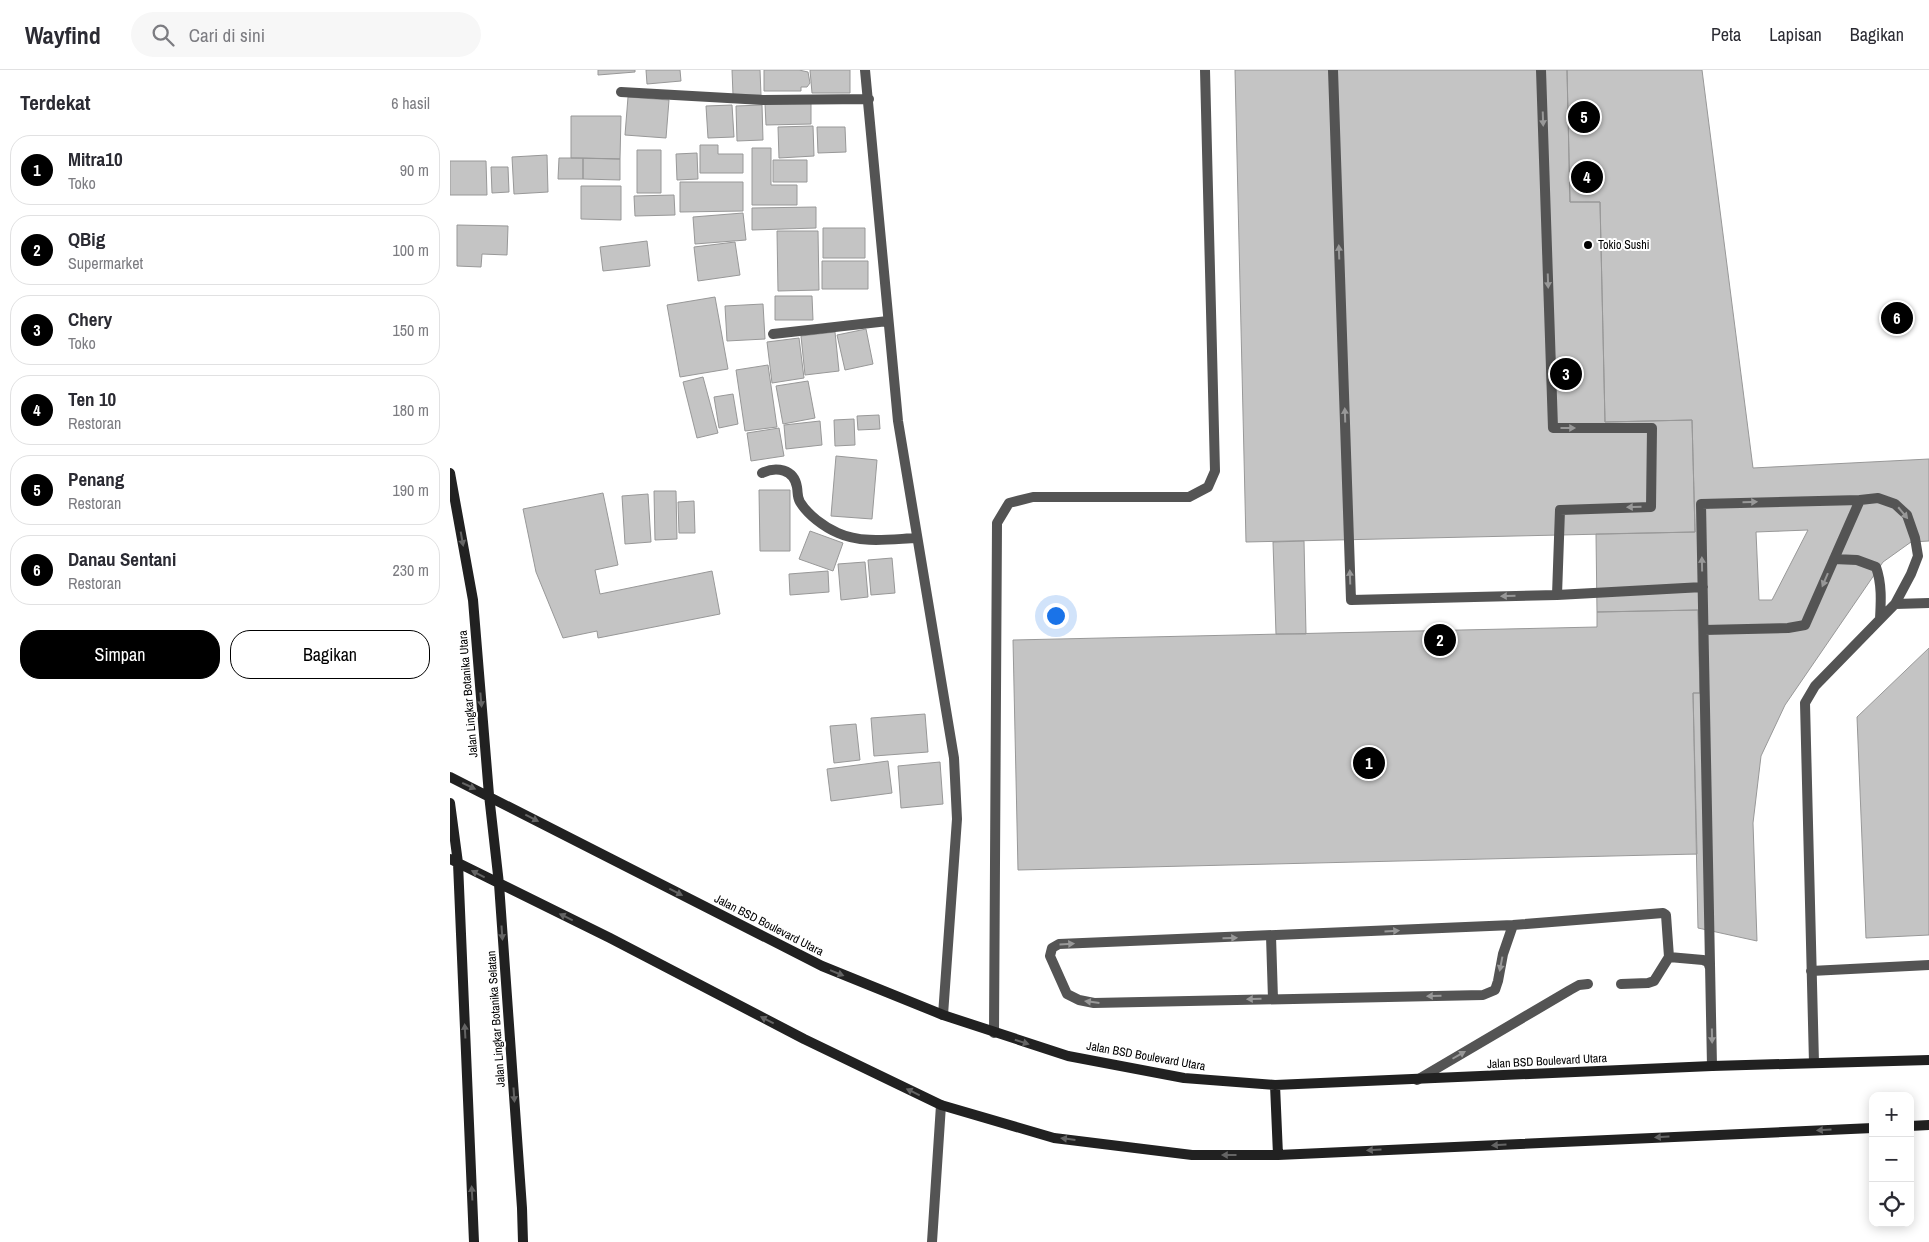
<!DOCTYPE html>
<html lang="id">
<meta charset="utf-8">
<style>
:root{--surface:#fff;--page:#f7f7f7;--text:#2b2b33;--muted:#7c7c81;--line:#e1e1e2;--accent:#000}
body{margin:0;font-family:"Archivo Narrow",sans-serif;background:var(--page);color:var(--text)}
.controls{position:absolute;right:15px;bottom:15px;display:grid;overflow:hidden;border-radius:10px;box-shadow:0 2px 12px #0003}
.controls button{width:45px;height:45px;display:grid;place-items:center;padding:0;border:0;border-bottom:1px solid var(--line);background:var(--surface);color:var(--text);font:25px sans-serif}
.you{position:absolute;left:605px;top:545px;width:18px;height:18px;margin:-12px;border:4px solid #fff;border-radius:50%;background:#1a73e8;box-shadow:0 0 0 8px #1a73e833}
.badge{display:grid;place-items:center;width:32px;height:32px;border-radius:50%;background:var(--accent);color:#fff;font-size:16px;font-weight:700}
.pin{position:absolute;translate:-50% -50%;border:2px solid #fff;box-shadow:0 1px 5px #0006}
.list{margin:0;padding:0;list-style:none}
h2{display:flex;justify-content:space-between;align-items:center;height:65px;margin:0;padding:0 20px;font-size:21px}
h2 small{font-size:16px;font-weight:400;color:var(--muted)}
.list li{display:grid;grid-template-columns:32px 1fr auto;gap:15px;align-items:center;box-sizing:border-box;height:70px;margin:0 10px 10px;padding:0 10px;border:1px solid var(--line);border-radius:20px}
.list b{display:block;font-size:19px;white-space:nowrap}
.list p{margin:0;font-size:16px;white-space:nowrap;color:var(--muted)}
.list em{font-size:16px;font-style:normal;color:var(--muted)}
.actions{display:flex;gap:10px;padding:15px 20px}
.actions a{flex:1;padding:11px 0;border:1px solid var(--accent);border-radius:20px;text-align:center;font-size:18px;color:var(--accent)}
.actions .main{background:var(--accent);color:#fff}
.icon{flex:none;width:28px;height:28px;fill:none;stroke:currentColor;stroke-width:2;stroke-linecap:round;stroke-linejoin:round}
.map{position:relative;flex:none;width:1479px;height:1172px;overflow:hidden}
header{display:flex;align-items:center;gap:30px;box-sizing:border-box;height:70px;padding:0 25px;background:var(--surface);border-bottom:1px solid var(--line)}
header strong{font-size:24px}
nav{display:flex;gap:28px;margin-inline-start:auto;font-size:18px}
.search{width:350px;height:45px;background:var(--page);display:flex;align-items:center;gap:12px;box-sizing:border-box;padding:0 18px;border-radius:28px;color:var(--muted);font-size:19px}
main{display:flex}
aside{flex:1;background:var(--surface)}
.map>svg:first-child{display:block}
</style>
<header>
<strong>Wayfind</strong>
<div class="search"><svg class="icon" aria-label="search" viewBox="0 0 24 24"><circle cx="10" cy="10" r="6"/><path d="M15 15l6 6"/></svg>Cari di sini</div>
<nav><a>Peta</a><a>Lapisan</a><a>Bagikan</a></nav>
</header>
<main>
<aside>
<h2>Terdekat<small>6 hasil</small></h2>
<ul class="list">
<li><span class="badge">1</span><div><b>Mitra10</b><p>Toko</p></div><em>90 m</em></li>
<li><span class="badge">2</span><div><b>QBig</b><p>Supermarket</p></div><em>100 m</em></li>
<li><span class="badge">3</span><div><b>Chery</b><p>Toko</p></div><em>150 m</em></li>
<li><span class="badge">4</span><div><b>Ten 10</b><p>Restoran</p></div><em>180 m</em></li>
<li><span class="badge">5</span><div><b>Penang</b><p>Restoran</p></div><em>190 m</em></li>
<li><span class="badge">6</span><div><b>Danau Sentani</b><p>Restoran</p></div><em>230 m</em></li>
</ul>
<div class="actions"><a class="main">Simpan</a><a>Bagikan</a></div>
</aside>
<div class="map">
<svg width="1479" height="1172" viewBox="0 0 1479 1172">
<rect width="100%" height="100%" fill="#fff"/>
<!-- building -->
<path fill="#c4c4c4" stroke="#989898" fill-rule="evenodd" d="M 148,0 L 185,0 L 185,2 L 148,5 Z
M 196,0 L 230,0 L 231,11 L 197,14 Z
M 282,0 L 310,0 L 311,25 L 283,25 Z
M 314,0 L 349,0 L 358,2 L 360,13 L 357,17 L 351,17 L 351,21 L 314,21 Z
M 360,0 L 400,0 L 400,23 L 362,23 Z
M 785,0 L 1117,0 L 1120,132 L 1150,132 L 1155,352 L 1242,350 L 1245,462 L 796,472 Z
M 1117,0 L 1252,0 L 1303,398 L 1479,389 L 1479,471 L 1461,472 L 1433,492 L 1335,635 L 1311,686 L 1303,753 L 1307,871 L 1248,858 L 1243,623 L 1250,623 L 1248,540 L 1147,542 L 1146,464 L 1245,462 L 1242,350 L 1155,352 L 1150,132 L 1120,132 ZM 1358,460 L 1322,530 L 1309,530 L 1306,462 Z
M 178,27 L 219,30 L 216,68 L 175,65 Z
M 361,33 L 361,54 L 316,55 L 315,34 Z
M 282,35 L 284,67 L 258,68 L 256,36 Z
M 312,35 L 313,70 L 287,71 L 286,36 Z
M 121,46 L 171,46 L 170,89 L 121,88 Z
M 363,56 L 364,86 L 329,88 L 328,57 Z
M 367,57 L 395,57 L 396,82 L 368,83 Z
M 250,75 L 268,75 L 268,84 L 293,84 L 293,103 L 250,103 Z
M 302,78 L 321,78 L 321,115 L 347,115 L 347,135 L 302,135 Z
M 187,80 L 211,80 L 211,123 L 187,123 Z
M 247,83 L 248,109 L 227,110 L 226,84 Z
M 97,85 L 98,122 L 64,124 L 62,87 Z
M 109,88 L 133,88 L 133,109 L 108,109 Z
M 133,88 L 170,89 L 170,110 L 133,109 Z
M 323,90 L 357,90 L 357,112 L 323,112 Z
M 0,91 L 36,91 L 37,125 L 0,125 Z
M 41,97 L 58,97 L 59,122 L 42,123 Z
M 230,112 L 293,112 L 293,141 L 230,142 Z
M 131,116 L 171,116 L 171,150 L 131,149 Z
M 224,125 L 225,145 L 185,146 L 184,126 Z
M 366,137 L 366,158 L 302,160 L 302,138 Z
M 293,143 L 296,170 L 245,174 L 243,147 Z
M 7,155 L 58,156 L 57,185 L 32,184 L 31,197 L 7,196 Z
M 373,158 L 415,158 L 415,188 L 373,188 Z
M 327,161 L 368,161 L 369,220 L 328,221 Z
M 197,171 L 200,196 L 153,201 L 150,177 Z
M 285,172 L 290,205 L 248,211 L 244,177 Z
M 372,191 L 418,191 L 418,219 L 372,219 Z
M 325,226 L 362,226 L 363,250 L 325,250 Z
M 265,227 L 278,299 L 230,307 L 217,235 Z
M 313,234 L 315,269 L 277,271 L 275,236 Z
M 416,259 L 423,294 L 395,300 L 387,265 Z
M 385,262 L 389,301 L 355,305 L 351,266 Z
M 349,268 L 354,308 L 322,313 L 317,272 Z
M 318,295 L 327,357 L 295,361 L 286,300 Z
M 253,307 L 268,363 L 247,368 L 233,312 Z
M 358,311 L 365,348 L 333,354 L 326,316 Z
M 283,324 L 288,354 L 269,358 L 264,327 Z
M 429,345 L 430,359 L 408,360 L 407,346 Z
M 404,349 L 405,375 L 385,376 L 384,350 Z
M 370,351 L 372,375 L 336,379 L 334,355 Z
M 329,358 L 334,386 L 301,391 L 297,363 Z
M 386,386 L 427,390 L 422,449 L 381,446 Z
M 309,420 L 340,420 L 340,481 L 310,481 Z
M 204,421 L 226,421 L 227,469 L 205,470 Z
M 153,423 L 168,495 L 145,500 L 150,524 L 262,501 L 270,544 L 148,568 L 147,561 L 113,568 L 86,502 L 73,439 Z
M 198,424 L 201,472 L 175,474 L 172,426 Z
M 244,431 L 245,463 L 229,463 L 228,432 Z
M 360,461 L 393,473 L 383,501 L 349,489 Z
M 854,471 L 856,564 L 826,564 L 823,472 Z
M 442,488 L 445,523 L 421,525 L 418,490 Z
M 415,492 L 418,527 L 391,530 L 388,494 Z
M 378,501 L 379,522 L 340,525 L 339,504 Z
M 1248,540 L 1250,623 L 1243,623 L 1247,784 L 568,800 L 563,570 L 1147,557 L 1147,542 Z
M 1479,578 L 1479,865 L 1416,868 L 1407,647 Z
M 475,644 L 478,682 L 424,686 L 421,648 Z
M 406,654 L 410,690 L 384,693 L 380,656 Z
M 438,691 L 442,723 L 381,731 L 377,699 Z
M 490,692 L 493,734 L 451,738 L 448,696 Z"/>
<g fill="none" stroke-linecap="round" stroke-linejoin="round">
<!-- lane -->
<path stroke="#545454" stroke-width="10" d="M 883,0 L 901,530 L 1107,525 L 1253,517
M 1091,0 L 1103,358 L 1202,358 L 1201,437 L 1110,440 L 1107,525
M 1384,489 L 1407,490 L 1426,497 C 1432,514 1431,531 1430,549
M 1445,534 L 1479,533
M 1254,560 L 1338,558 L 1355,555 L 1410,430 L 1251,434 L 1262,996
M 1063,855 L 1053,884 L 1048,911 L 1045,920 L 1033,925 L 644,933 L 629,930 L 617,924 L 600,886 L 602,878 L 609,874 L 1063,855 L 1213,843 L 1216,845 L 1219,887 L 1204,911 L 1198,913 L 1171,914
M 821,866 L 823,929
M 1219,887 L 1253,890 L 1258,892 L 1260,898
M 1361,901 L 1479,895
M 544,963 L 547,453 L 559,433 L 583,427 L 739,427 L 758,417 L 765,401 L 755,0
M 1364,993 L 1355,633 L 1365,616 L 1445,534 L 1461,504 L 1468,486 L 1465,468 L 1457,445 L 1445,434 L 1428,428 L 1410,430
M 967,1010 L 1120,920 L 1129,915 L 1138,914"/>
<!-- street -->
<path stroke="#545454" stroke-width="10" d="M 415,0 L 448,351 L 504,688 L 507,749 L 493,945
M 171,22 L 313,30 L 419,29
M 323,264 L 438,251
M 312,403 C 326,396 344,399 347,417 C 348,423 347,427 350,432 C 358,445 374,457 388,463 C 412,474 442,469 467,468
M 482,1172 L 491,1035"/>
<!-- secondary -->
<path stroke="#212121" stroke-width="10" d="M 0,403 L 23,530 L 39,725 L 49,814 L 72,1138 L 73,1172
M 0,707 L 372,896 L 493,945 L 618,986 L 734,1008 L 825,1015 L 1262,996 L 1479,990
M 0,733 L 8,793 L 24,1172
M 0,789 L 160,868 L 354,969 L 491,1035 L 604,1068 L 742,1085 L 828,1085 L 1423,1058
M 825,1015 L 828,1085
M 1460,1056 L 1479,1055"/>
</g>
<!-- one-way arrows -->
<defs><path id="oneway-solid" d="M-6-.8H1V-3.2L6.5 0L1 3.2V.8H-6Z" transform="scale(1.25)"/></defs>
<g fill="#989898">
<use href="#oneway-solid" transform="translate(1093 49) rotate(88)"/>
<use href="#oneway-solid" transform="translate(889 182) rotate(-92)"/>
<use href="#oneway-solid" transform="translate(1098 211) rotate(88)"/>
<use href="#oneway-solid" transform="translate(895 345) rotate(-92)"/>
<use href="#oneway-solid" transform="translate(1118 358)"/>
<use href="#oneway-solid" transform="translate(1300 432) rotate(-1)"/>
<use href="#oneway-solid" transform="translate(1184 437) rotate(178)"/>
<use href="#oneway-solid" transform="translate(1453 443) rotate(50)"/>
<use href="#oneway-solid" transform="translate(1252 494) rotate(-91)"/>
<use href="#oneway-solid" transform="translate(900 507) rotate(-92)"/>
<use href="#oneway-solid" transform="translate(1375 510) rotate(113)"/>
<use href="#oneway-solid" transform="translate(1058 526) rotate(179)"/>
<use href="#oneway-solid" transform="translate(942 861) rotate(-3)"/>
<use href="#oneway-solid" transform="translate(780 868) rotate(-2)"/>
<use href="#oneway-solid" transform="translate(617 874) rotate(-3)"/>
<use href="#oneway-solid" transform="translate(1051 894) rotate(101)"/>
<use href="#oneway-solid" transform="translate(984 926) rotate(179)"/>
<use href="#oneway-solid" transform="translate(804 929) rotate(179)"/>
<use href="#oneway-solid" transform="translate(642 932) rotate(-173)"/>
<use href="#oneway-solid" transform="translate(1262 966) rotate(89)"/>
<use href="#oneway-solid" transform="translate(1009 985) rotate(-30)"/>
</g>
<g fill="#646464">
<use href="#oneway-solid" transform="translate(12 469) rotate(80)"/>
<use href="#oneway-solid" transform="translate(31 630) rotate(85)"/>
<use href="#oneway-solid" transform="translate(19 716) rotate(25)"/>
<use href="#oneway-solid" transform="translate(82 748) rotate(27)"/>
<use href="#oneway-solid" transform="translate(28 804) rotate(-153)"/>
<use href="#oneway-solid" transform="translate(226 822) rotate(27)"/>
<use href="#oneway-solid" transform="translate(116 847) rotate(-154)"/>
<use href="#oneway-solid" transform="translate(52 863) rotate(86)"/>
<use href="#oneway-solid" transform="translate(387 903) rotate(22)"/>
<use href="#oneway-solid" transform="translate(317 950) rotate(-153)"/>
<use href="#oneway-solid" transform="translate(15 961) rotate(-93)"/>
<use href="#oneway-solid" transform="translate(572 972) rotate(17)"/>
<use href="#oneway-solid" transform="translate(463 1022) rotate(-154)"/>
<use href="#oneway-solid" transform="translate(64 1025) rotate(86)"/>
<use href="#oneway-solid" transform="translate(1374 1060) rotate(177)"/>
<use href="#oneway-solid" transform="translate(1212 1067) rotate(177)"/>
<use href="#oneway-solid" transform="translate(618 1069) rotate(-173)"/>
<use href="#oneway-solid" transform="translate(1049 1075) rotate(177)"/>
<use href="#oneway-solid" transform="translate(924 1080) rotate(177)"/>
<use href="#oneway-solid" transform="translate(779 1085) rotate(180)"/>
<use href="#oneway-solid" transform="translate(22 1123) rotate(-93)"/>
</g>
<!-- markers -->
<circle fill="#000" stroke="#fff" stroke-width="2" cx="1138" cy="175" r="5"/>
<g text-anchor="middle" dominant-baseline="central" stroke-width="4" stroke-linejoin="round" paint-order="stroke">
<!-- poi labels -->
<g font-size="12" fill="#000" stroke="#fff" text-anchor="start">
<text x="1148" y="175">Tokio Sushi</text>
</g>
<!-- street labels -->
<g font-size="12" fill="#000" stroke="#fff">
<text transform="translate(18 624) rotate(-95)">Jalan Lingkar Botanika Utara</text>
<text transform="translate(319 855) rotate(27)">Jalan BSD Boulevard Utara</text>
<text transform="translate(46 949) rotate(-94)">Jalan Lingkar Botanika Selatan</text>
<text transform="translate(696 986) rotate(10)">Jalan BSD Boulevard Utara</text>
<text transform="translate(1097 991) rotate(-3)">Jalan BSD Boulevard Utara</text>
</g>
</g>
</svg>
<div class="controls">
<button>+</button>
<button>−</button>
<button><svg class="icon" aria-label="locate" viewBox="0 0 24 24"><circle cx="12" cy="12" r="6"/><path d="M12 2v4M12 18v4M2 12h4M18 12h4"/></svg></button>
</div>
<div class="you"></div>
<div class="pin badge" style="left:919px;top:693px">1</div>
<div class="pin badge" style="left:990px;top:570px">2</div>
<div class="pin badge" style="left:1116px;top:304px">3</div>
<div class="pin badge" style="left:1137px;top:107px">4</div>
<div class="pin badge" style="left:1134px;top:47px">5</div>
<div class="pin badge" style="left:1447px;top:248px">6</div>
</div>
</main>
